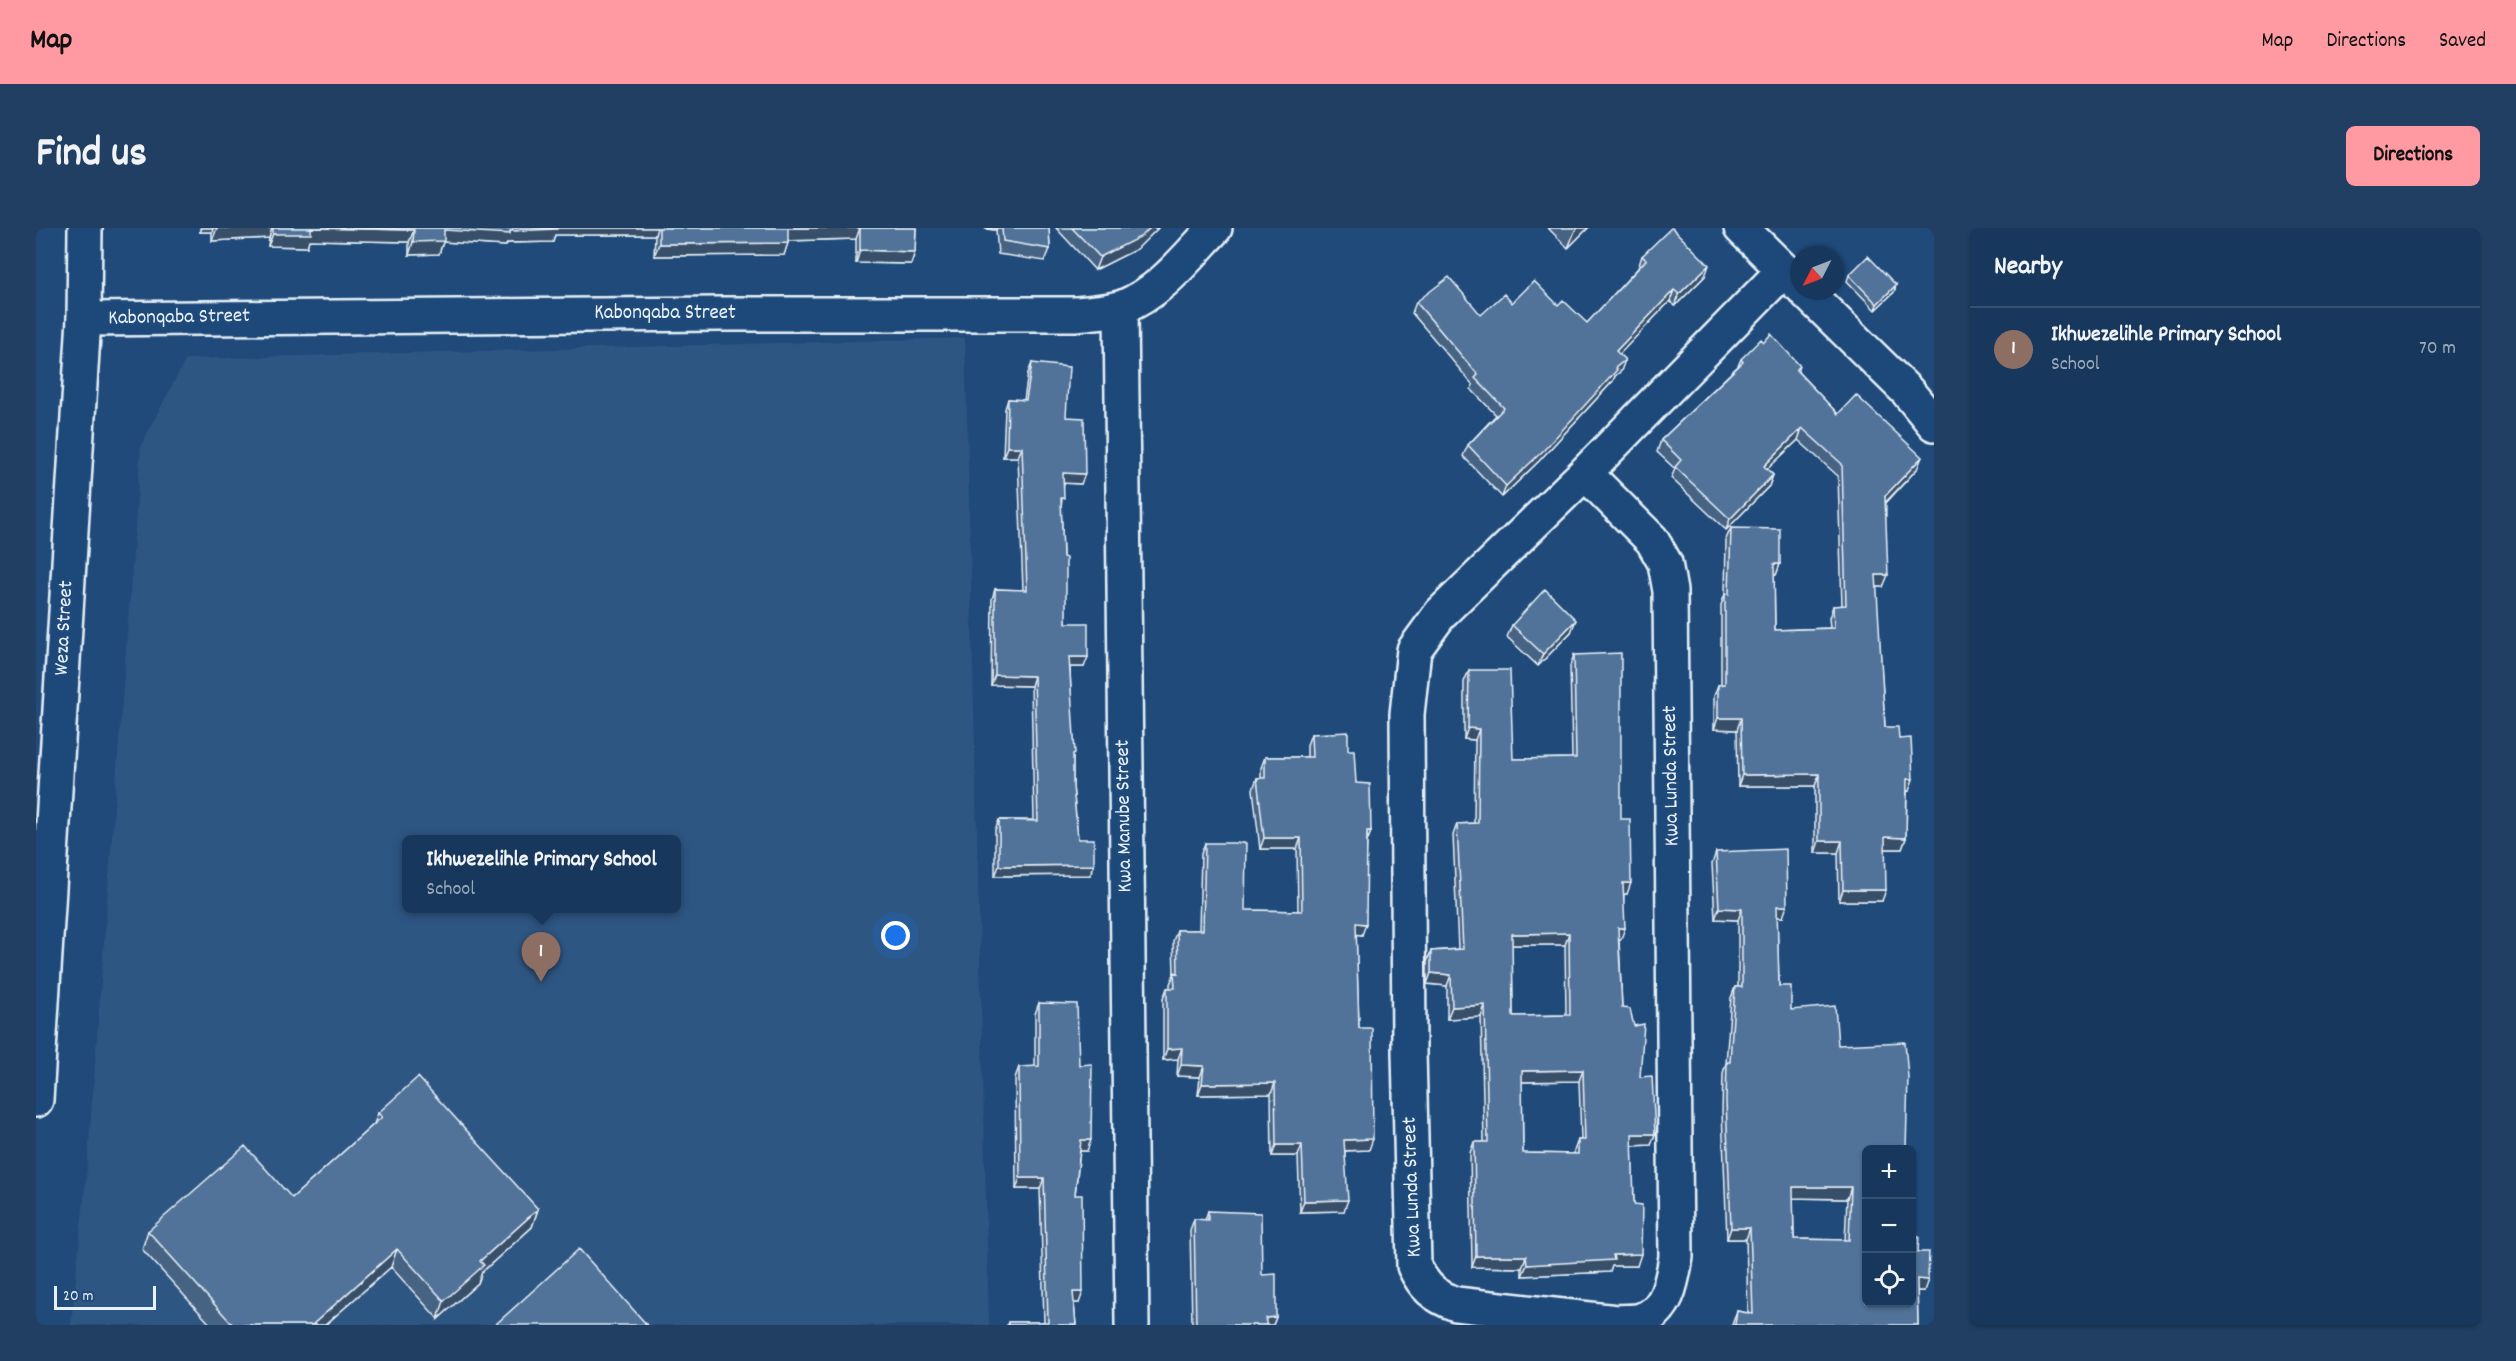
<!DOCTYPE html>
<meta charset="utf-8">
<style>
:root{--surface:#17385c;--page:#203f62;--text:#f1f3f6;--muted:#9eacbb;--line:#365272;--accent:#ff9aa2}
body{margin:0;font-family:Dekko,sans-serif;background:var(--page);color:var(--text)}
.controls{position:absolute;right:18px;bottom:18px;display:grid;overflow:hidden;border-radius:9px;box-shadow:0 2px 4px #0004}
.controls button{width:54px;height:54px;display:grid;place-items:center;padding:0;border:0;border-bottom:2px solid var(--line);background:var(--surface);color:var(--text);font:30px sans-serif}
.compass{position:absolute;left:1754px;top:18px;width:54px;height:54px;border-radius:50%;background:var(--surface);box-shadow:0 2px 4px #0004;rotate:228deg}
.scale{position:absolute;left:18px;bottom:15px;width:102px;box-sizing:border-box;padding-left:6px;border:3px solid #e8f1f8;border-top:0;font-size:16px;line-height:21px;white-space:nowrap;color:#e8f1f8;-webkit-text-stroke:4px #1f4a7a;paint-order:stroke}
.you{position:absolute;left:860px;top:708px;width:21px;height:21px;margin:-15px;border:4px solid #fff;border-radius:50%;background:#1a73e8;box-shadow:0 0 0 9px #1a73e833}
.badge{display:grid;place-items:center;width:39px;height:39px;border-radius:50%;background:var(--accent);color:#fff;font-size:20px;font-weight:700}
.pin{position:absolute;translate:-50% -50px;filter:drop-shadow(0 2px 3px #0008)}
.pin::after{content:'';position:absolute;top:32px;width:21px;height:18px;background:inherit;clip-path:polygon(0 0,100% 0,50% 100%)}
.popup{position:absolute;left:366px;top:607px;width:279px;height:78px;box-sizing:border-box;display:grid;place-content:center;border-radius:9px;background:var(--surface);filter:drop-shadow(0 2px 4px #0005);font-size:20px;white-space:nowrap;color:var(--muted)}
.popup b{font-size:22px;color:var(--text)}
.popup::after{content:'';position:absolute;left:50%;top:100%;margin-left:-12px;border:12px solid transparent;border-top-color:var(--surface)}
.list{margin:0;padding:0;list-style:none}
h2{display:flex;justify-content:space-between;align-items:center;height:78px;margin:0;padding:0 24px;font-size:26px}
h2 small{font-size:20px;font-weight:400;color:var(--muted)}
.list li{display:grid;grid-template-columns:39px 1fr auto;gap:18px;align-items:center;box-sizing:border-box;height:84px;padding:0 24px;border-top:2px solid var(--line)}
.list b{display:block;font-size:22px;white-space:nowrap}
.list p{margin:0;font-size:20px;white-space:nowrap;color:var(--muted)}
.list em{font-size:20px;font-style:normal;color:var(--muted)}
.icon{flex:none;width:33px;height:33px;fill:none;stroke:currentColor;stroke-width:2;stroke-linecap:round;stroke-linejoin:round}
.map{position:relative;flex:none;width:1898px;height:1097px;overflow:hidden;border-radius:9px}
header{display:flex;align-items:center;gap:36px;box-sizing:border-box;height:84px;padding:0 30px;background:var(--accent);color:#111}
header strong{font-size:28px}
nav{display:flex;gap:33px;margin-inline-start:auto;font-size:21px}
.intro{display:flex;align-items:center;justify-content:space-between;box-sizing:border-box;height:144px;padding:0 36px}
h1{margin:0;font-size:42px}
.button{padding:15px 27px;border-radius:9px;background:var(--accent);color:#111;font-size:21px;font-weight:700}
main{display:flex;gap:36px;padding:0 36px}
aside{flex:1;background:var(--surface);border-radius:9px;box-shadow:0 2px 4px #0004}
.map>svg:first-child{display:block}
</style>
<header>
<strong>Map</strong>
<nav><a>Map</a><a>Directions</a><a>Saved</a></nav>
</header>
<div class="intro"><h1>Find us</h1><a class="button">Directions</a></div>
<main>
<div class="map">
<svg width="1898" height="1097" viewBox="0 0 1898 1097">
<rect width="100%" height="100%" fill="#1f4a7a"/>
<filter id="ink" filterUnits="userSpaceOnUse"><feTurbulence type="fractalNoise" baseFrequency=".0167" numOctaves="2"/><feDisplacementMap in="SourceGraphic" scale="12" xChannelSelector="R" yChannelSelector="G"/><feConvolveMatrix kernelMatrix="1 2 1 2 8 2 1 2 1" color-interpolation-filters="sRGB"/></filter>
<g filter="url(#ink)">
<!-- built -->
<path fill="#2e5683" fill-rule="evenodd" d="M 929,110 L 953,1097 L 35,1097 L 52,930 L 105,217 L 150,131 ZM 370,612 L 640,612 L 640,680 L 370,680 Z"/>
<g fill="none" stroke-linecap="round" stroke-linejoin="round">
<defs>
<path id="minor" d="M 1705,0 L 1763,57
M 1769,63 L 1871,163 L 1898,196
M 1085,80 L 1096,1097
M 48,91 L 684,86 L 1040,86 C 1055,84 1073,84 1087,79 C 1125,64 1151,29 1179,0
M 1549,245 L 1616,312 L 1629,335 L 1634,363 L 1640,1029 C 1636,1053 1632,1083 1605,1092 C 1598,1094 1588,1093 1581,1094 L 1420,1076 C 1398,1068 1388,1059 1378,1038 L 1373,823 L 1371,486 L 1378,422 L 1405,385 L 1549,245 L 1748,42"/>
<path id="tertiary" d="M 0,872 L 48,91 L 49,0"/>
</defs>
<!-- minor casing -->
<use href="#minor" stroke="#e8f1f8" stroke-width="38"/>
<!-- tertiary casing -->
<use href="#tertiary" stroke="#e8f1f8" stroke-width="38"/>
<!-- minor -->
<use href="#minor" stroke="#1f4a7a" stroke-width="33"/>
<!-- tertiary -->
<use href="#tertiary" stroke="#1f4a7a" stroke-width="33"/>
</g>
<!-- wall -->
<path fill="#466384" stroke="#e8f1f8" stroke-width="1.5" fill-rule="evenodd" d="M 164,0 L 880,0 L 879,24 L 875,36 L 820,35 L 820,11 L 752,13 L 748,27 L 618,28 L 619,7 L 519,7 L 517,14 L 471,15 L 470,18 L 407,14 L 403,26 L 373,27 L 373,14 L 273,12 L 271,19 L 232,18 L 233,10 L 176,13 L 176,4 L 164,4 Z
M 950,0 L 1013,0 L 1014,21 L 1009,33 L 962,26 L 960,2 L 950,1 Z
M 1020,0 L 1122,0 L 1101,21 L 1059,42 Z
M 1512,0 L 1552,0 L 1532,20 Z
M 1606,28 L 1669,48 L 1639,78 L 1634,73 L 1583,126 L 1585,143 L 1579,148 L 1577,153 L 1503,233 L 1466,269 L 1427,228 L 1432,217 L 1460,187 L 1435,161 L 1437,157 L 1376,85 L 1380,74 L 1445,87 L 1476,75 L 1522,77 L 1551,95 L 1602,40 Z
M 1813,47 L 1860,57 L 1858,64 L 1839,82 L 1811,53 Z
M 1728,114 L 1764,138 L 1762,144 L 1802,186 L 1881,241 L 1850,275 L 1847,359 L 1840,359 L 1849,499 L 1863,511 L 1873,563 L 1871,563 L 1870,610 L 1866,621 L 1849,621 L 1846,673 L 1803,673 L 1802,625 L 1779,625 L 1779,558 L 1702,558 L 1701,502 L 1678,501 L 1678,468 L 1682,457 L 1685,457 L 1685,377 L 1689,366 L 1690,311 L 1695,300 L 1744,336 L 1740,347 L 1738,347 L 1739,402 L 1794,400 L 1793,390 L 1797,378 L 1806,378 L 1802,248 L 1762,212 L 1731,241 L 1737,247 L 1733,258 L 1690,302 L 1635,250 L 1639,241 L 1621,224 L 1625,212 L 1702,138 L 1705,131 Z
M 996,135 L 1030,189 L 1045,256 L 1028,255 L 1025,279 L 1030,395 L 1048,439 L 1034,439 L 1037,532 L 1037,558 L 1042,611 L 1058,637 L 1054,647 L 959,648 L 959,602 L 963,592 L 998,592 L 995,458 L 955,457 L 956,371 L 959,361 L 987,362 L 982,229 L 967,229 L 969,181 L 972,171 L 988,172 L 992,145 Z
M 1476,397 L 1535,404 L 1502,438 L 1471,409 Z
M 1538,427 L 1585,591 L 1591,666 L 1588,666 L 1585,711 L 1583,711 L 1586,780 L 1619,906 L 1615,917 L 1596,918 L 1598,976 L 1601,1038 L 1576,1038 L 1574,1044 L 1486,1048 L 1486,1040 L 1436,1039 L 1434,925 L 1438,914 L 1448,914 L 1445,789 L 1411,791 L 1411,758 L 1391,756 L 1391,734 L 1395,723 L 1422,721 L 1417,607 L 1421,596 L 1438,595 L 1439,512 L 1428,511 L 1428,454 L 1433,442 L 1477,531 L 1536,530 L 1534,438 ZM 1476,717 L 1529,717 L 1530,787 L 1477,788 ZM 1543,853 L 1545,912 L 1542,912 L 1538,923 L 1538,926 L 1487,925 L 1486,854 Z
M 1275,506 L 1312,522 L 1320,555 L 1335,603 L 1331,614 L 1326,707 L 1320,706 L 1323,800 L 1333,922 L 1309,923 L 1308,983 L 1264,984 L 1262,928 L 1236,928 L 1235,866 L 1162,867 L 1164,849 L 1141,848 L 1142,831 L 1127,832 L 1127,771 L 1131,760 L 1134,760 L 1134,756 L 1138,746 L 1137,713 L 1141,702 L 1163,702 L 1165,626 L 1169,615 L 1209,682 L 1262,683 L 1261,621 L 1224,621 L 1217,561 L 1221,550 L 1225,550 L 1225,540 L 1229,529 L 1271,529 L 1271,517 Z
M 1680,624 L 1747,689 L 1741,689 L 1743,758 L 1755,782 L 1802,817 L 1830,921 L 1830,1074 L 1882,1024 L 1888,1063 L 1881,1063 L 1882,1097 L 1696,1097 L 1701,1083 L 1712,1085 L 1710,1011 L 1691,1011 L 1686,884 L 1687,845 L 1690,835 L 1695,770 L 1699,759 L 1702,759 L 1702,692 L 1679,691 L 1676,636 ZM 1757,970 L 1811,971 L 1809,1012 L 1758,1011 Z
M 1003,775 L 1043,837 L 1051,923 L 1044,923 L 1039,967 L 1043,1075 L 1038,1075 L 1040,1097 L 971,1097 L 972,1094 L 1008,1094 L 1004,961 L 980,961 L 979,850 L 983,839 L 999,839 L 999,786 Z
M 342,885 L 502,981 L 496,999 L 446,1044 L 442,1055 L 402,1091 L 355,1039 L 289,1097 L 175,1097 L 106,1021 L 112,1003 L 256,970 L 338,896 Z
M 1172,983 L 1226,1047 L 1240,1089 L 1237,1097 L 1153,1097 L 1156,1097 L 1154,1002 L 1158,991 L 1169,992 Z"/>
<!-- shaded-wall -->
<path fill="#39506b" stroke="#e8f1f8" stroke-width="1.5" d="M 166,0 L 177,0 L 176,4 L 164,4 Z
M 181,0 L 236,0 L 233,10 L 176,13 Z
M 275,0 L 378,2 L 373,14 L 273,12 L 271,19 L 232,18 L 237,6 Z
M 519,0 L 621,0 L 619,7 L 519,7 L 517,14 L 471,15 L 470,18 L 407,14 L 403,26 L 373,27 L 377,14 L 408,2 L 474,3 Z
M 752,0 L 824,0 L 820,11 L 747,13 Z
M 951,0 L 961,0 L 960,2 L 950,1 Z
M 1114,0 L 1122,0 L 1101,21 L 1059,42 L 1064,29 Z
M 1542,0 L 1552,0 L 1532,20 L 1539,3 Z
M 752,15 L 748,27 L 618,28 L 623,16 Z
M 824,22 L 879,24 L 875,36 L 820,35 Z
M 1673,37 L 1669,48 L 1639,78 L 1643,66 Z
M 1860,57 L 1858,64 L 1839,82 L 1841,76 Z
M 1638,62 L 1634,73 L 1576,134 L 1580,123 Z
M 1589,132 L 1585,143 L 1579,148 L 1577,153 L 1503,233 L 1466,269 L 1470,258 L 1579,140 Z
M 1766,200 L 1762,212 L 1723,249 L 1728,238 Z
M 971,219 L 986,219 L 982,229 L 967,229 Z
M 1886,229 L 1881,241 L 1845,279 L 1849,268 Z
M 1027,245 L 1049,246 L 1045,256 L 1024,255 Z
M 1737,247 L 1733,258 L 1690,302 L 1694,291 Z
M 1738,336 L 1744,336 L 1740,347 L 1734,347 Z
M 1840,347 L 1852,347 L 1847,359 L 1836,359 Z
M 1540,392 L 1535,404 L 1502,438 L 1507,426 Z
M 1033,429 L 1052,429 L 1048,439 L 1029,439 Z
M 959,447 L 998,448 L 995,458 L 955,457 Z
M 1682,490 L 1705,490 L 1701,502 L 1678,501 Z
M 1432,500 L 1443,501 L 1439,512 L 1428,511 Z
M 1783,546 L 1779,558 L 1702,558 L 1706,547 Z
M 1871,551 L 1877,551 L 1873,563 L 1867,563 Z
M 1331,603 L 1335,603 L 1331,614 Z
M 1849,609 L 1870,610 L 1866,621 L 1845,621 Z
M 1228,610 L 1265,610 L 1261,621 L 1224,621 Z
M 1783,613 L 1806,613 L 1802,625 L 1779,625 Z
M 1058,637 L 1054,647 L 959,648 L 963,638 Z
M 1587,655 L 1595,655 L 1591,666 L 1583,666 Z
M 1807,662 L 1850,662 L 1846,673 L 1803,673 Z
M 1741,678 L 1751,678 L 1747,689 L 1737,689 Z
M 1683,680 L 1706,681 L 1702,692 L 1679,691 Z
M 1320,695 L 1330,696 L 1326,707 L 1316,706 Z
M 1582,700 L 1589,700 L 1585,711 L 1578,711 Z
M 1533,705 L 1529,717 L 1472,717 L 1476,706 Z
M 1395,745 L 1415,747 L 1411,758 L 1391,756 Z
M 1449,777 L 1445,789 L 1411,791 L 1416,779 Z
M 1146,820 L 1142,831 L 1127,832 L 1131,821 Z
M 1145,837 L 1168,838 L 1164,849 L 1141,848 Z
M 1547,842 L 1543,853 L 1482,854 L 1486,843 Z
M 1239,855 L 1235,866 L 1162,867 L 1166,856 Z
M 1596,906 L 1619,906 L 1615,917 L 1592,918 Z
M 1337,911 L 1333,922 L 1304,923 L 1308,912 Z
M 1045,912 L 1055,912 L 1051,923 L 1041,923 Z
M 1240,917 L 1266,917 L 1262,928 L 1236,928 Z
M 984,950 L 1008,950 L 1004,961 L 980,961 Z
M 1757,959 L 1815,959 L 1811,971 L 1753,970 Z
M 1312,972 L 1308,983 L 1264,984 L 1268,973 Z
M 502,981 L 496,999 L 446,1044 L 442,1055 L 402,1091 L 408,1073 L 444,1033 Z
M 1695,1000 L 1714,1000 L 1710,1011 L 1691,1011 Z
M 361,1021 L 355,1039 L 289,1097 L 276,1097 Z
M 1605,1026 L 1601,1038 L 1576,1038 L 1574,1044 L 1486,1048 L 1491,1037 L 1577,1027 Z
M 1440,1028 L 1490,1028 L 1486,1040 L 1436,1039 Z
M 1881,1051 L 1892,1052 L 1888,1063 L 1877,1063 Z
M 1037,1064 L 1047,1064 L 1043,1075 L 1033,1075 Z
M 1240,1089 L 1237,1097 L 1227,1097 L 1230,1090 Z"/>
<!-- building -->
<path fill="#517399" stroke="#e8f1f8" stroke-width="1.5" fill-rule="evenodd" d="M 237,0 L 275,0 L 275,6 L 237,6 Z
M 281,0 L 521,0 L 521,1 L 474,3 L 474,6 L 408,2 L 408,13 L 377,14 L 378,2 Z
M 623,0 L 773,0 L 752,0 L 752,15 L 623,16 Z
M 824,0 L 880,0 L 879,24 L 824,22 Z
M 966,0 L 1013,0 L 1014,21 L 967,13 Z
M 1036,0 L 1114,0 L 1106,8 L 1064,29 Z
M 1635,0 L 1636,0 L 1673,37 L 1643,66 L 1638,62 L 1580,123 L 1589,132 L 1579,140 L 1581,142 L 1508,222 L 1470,258 L 1432,217 L 1468,180 L 1439,150 L 1442,147 L 1380,74 L 1413,49 L 1445,87 L 1468,66 L 1476,75 L 1498,53 L 1522,77 L 1527,72 L 1551,95 L 1610,32 L 1606,28 Z
M 1832,28 L 1860,57 L 1841,76 L 1813,47 Z
M 1735,106 L 1764,138 L 1760,142 L 1802,186 L 1820,167 L 1886,229 L 1849,268 L 1852,347 L 1840,347 L 1849,499 L 1862,499 L 1863,511 L 1875,510 L 1877,551 L 1871,551 L 1870,610 L 1849,609 L 1850,662 L 1807,662 L 1806,613 L 1783,613 L 1783,546 L 1706,547 L 1705,490 L 1682,490 L 1682,457 L 1689,456 L 1689,366 L 1693,366 L 1695,300 L 1744,301 L 1744,336 L 1738,336 L 1739,402 L 1798,400 L 1797,378 L 1810,377 L 1806,236 L 1766,200 L 1728,238 L 1737,247 L 1694,291 L 1639,239 L 1645,232 L 1625,212 L 1707,134 L 1705,131 L 1725,111 L 1728,114 Z
M 996,135 L 1033,139 L 1030,189 L 1048,190 L 1049,246 L 1027,245 L 1028,270 L 1025,270 L 1027,329 L 1030,330 L 1030,395 L 1052,395 L 1052,429 L 1033,429 L 1039,525 L 1037,526 L 1037,558 L 1042,611 L 1058,611 L 1058,637 L 963,638 L 963,592 L 1002,593 L 998,448 L 959,447 L 959,361 L 991,362 L 986,219 L 971,219 L 972,171 L 990,172 Z
M 1509,361 L 1540,392 L 1507,426 L 1476,397 Z
M 1585,425 L 1585,591 L 1594,591 L 1595,655 L 1587,655 L 1589,700 L 1582,700 L 1586,780 L 1594,781 L 1598,798 L 1608,796 L 1604,849 L 1616,848 L 1619,906 L 1596,906 L 1598,976 L 1606,977 L 1605,1026 L 1577,1027 L 1578,1032 L 1491,1037 L 1490,1028 L 1440,1028 L 1438,914 L 1452,914 L 1449,777 L 1416,779 L 1415,747 L 1395,745 L 1395,723 L 1427,721 L 1421,596 L 1442,595 L 1443,501 L 1432,500 L 1433,442 L 1474,442 L 1477,531 L 1540,530 L 1538,427 ZM 1533,705 L 1534,787 L 1477,788 L 1476,706 ZM 1547,842 L 1549,912 L 1542,912 L 1542,926 L 1487,925 L 1486,843 Z
M 1312,504 L 1312,522 L 1318,522 L 1320,555 L 1334,556 L 1335,603 L 1331,603 L 1330,696 L 1320,695 L 1323,800 L 1336,800 L 1337,911 L 1308,912 L 1312,972 L 1268,973 L 1266,917 L 1240,917 L 1239,855 L 1166,856 L 1168,838 L 1145,837 L 1146,820 L 1131,821 L 1131,760 L 1139,760 L 1138,744 L 1142,745 L 1141,702 L 1167,702 L 1169,615 L 1210,615 L 1209,682 L 1266,683 L 1265,610 L 1228,610 L 1221,550 L 1229,550 L 1229,529 L 1276,529 L 1275,506 Z
M 1750,621 L 1751,678 L 1741,678 L 1743,758 L 1755,758 L 1755,782 L 1799,778 L 1802,817 L 1869,814 L 1872,849 L 1870,921 L 1830,921 L 1830,1074 L 1875,1074 L 1875,1008 L 1883,1008 L 1882,1024 L 1893,1024 L 1892,1052 L 1881,1051 L 1882,1097 L 1699,1097 L 1701,1083 L 1717,1086 L 1714,1000 L 1695,1000 L 1690,872 L 1691,834 L 1694,834 L 1699,759 L 1706,759 L 1706,681 L 1683,680 L 1680,624 ZM 1757,959 L 1815,959 L 1813,1012 L 1758,1011 Z
M 1003,775 L 1041,776 L 1043,837 L 1056,836 L 1055,912 L 1045,912 L 1039,967 L 1046,967 L 1047,1064 L 1037,1064 L 1040,1097 L 972,1097 L 972,1094 L 1012,1094 L 1008,950 L 984,950 L 983,839 L 1003,838 Z
M 382,849 L 502,981 L 444,1033 L 448,1037 L 408,1073 L 361,1021 L 276,1097 L 197,1097 L 112,1003 L 209,918 L 256,970 L 346,889 L 342,885 Z
M 1172,983 L 1225,985 L 1226,1047 L 1240,1046 L 1240,1089 L 1230,1090 L 1230,1097 L 1153,1097 L 1160,1097 L 1158,991 L 1172,992 Z
M 543,1021 L 611,1097 L 459,1097 Z"/>
</g>
<g text-anchor="middle" dominant-baseline="central" stroke-width="6" stroke-linejoin="round" paint-order="stroke">
<!-- street labels -->
<g font-size="21" fill="#e8f1f8" stroke="#1f4a7a">
<text x="629" y="86">Kabonqaba Street</text>
<text transform="translate(143 90) rotate(-1)">Kabonqaba Street</text>
<text transform="translate(29 400) rotate(-87)">Weza Street</text>
<text transform="translate(1636 548) rotate(-91)">Kwa Lunda Street</text>
<text transform="translate(1089 588) rotate(-91)">Kwa Manube Street</text>
<text transform="translate(1377 959) rotate(-92)">Kwa Lunda Street</text>
</g>
</g>
</svg>
<div class="controls">
<button>+</button>
<button>−</button>
<button><svg class="icon" aria-label="locate" viewBox="0 0 24 24"><circle cx="12" cy="12" r="6"/><path d="M12 2v4M12 18v4M2 12h4M18 12h4"/></svg></button>
</div>
<svg class="compass" viewBox="-18 -18 36 36"><path d="M0-13l5 13h-10z" fill="#e53935"/><path d="M0 13l5-13h-10z" fill="#9eacbb"/></svg>
<div class="scale">20 m</div>
<div class="you"></div>
<div class="pin badge" style="left:505px;top:754px;background:#8d6e63">1</div>
<div class="popup"><b>Ikhwezelihle Primary School</b>School</div>
</div>
<aside>
<h2>Nearby<small></small></h2>
<ul class="list">
<li><span class="badge" style="background:#8d6e63">1</span><div><b>Ikhwezelihle Primary School</b><p>School</p></div><em>70 m</em></li>
</ul>
</aside>
</main>
